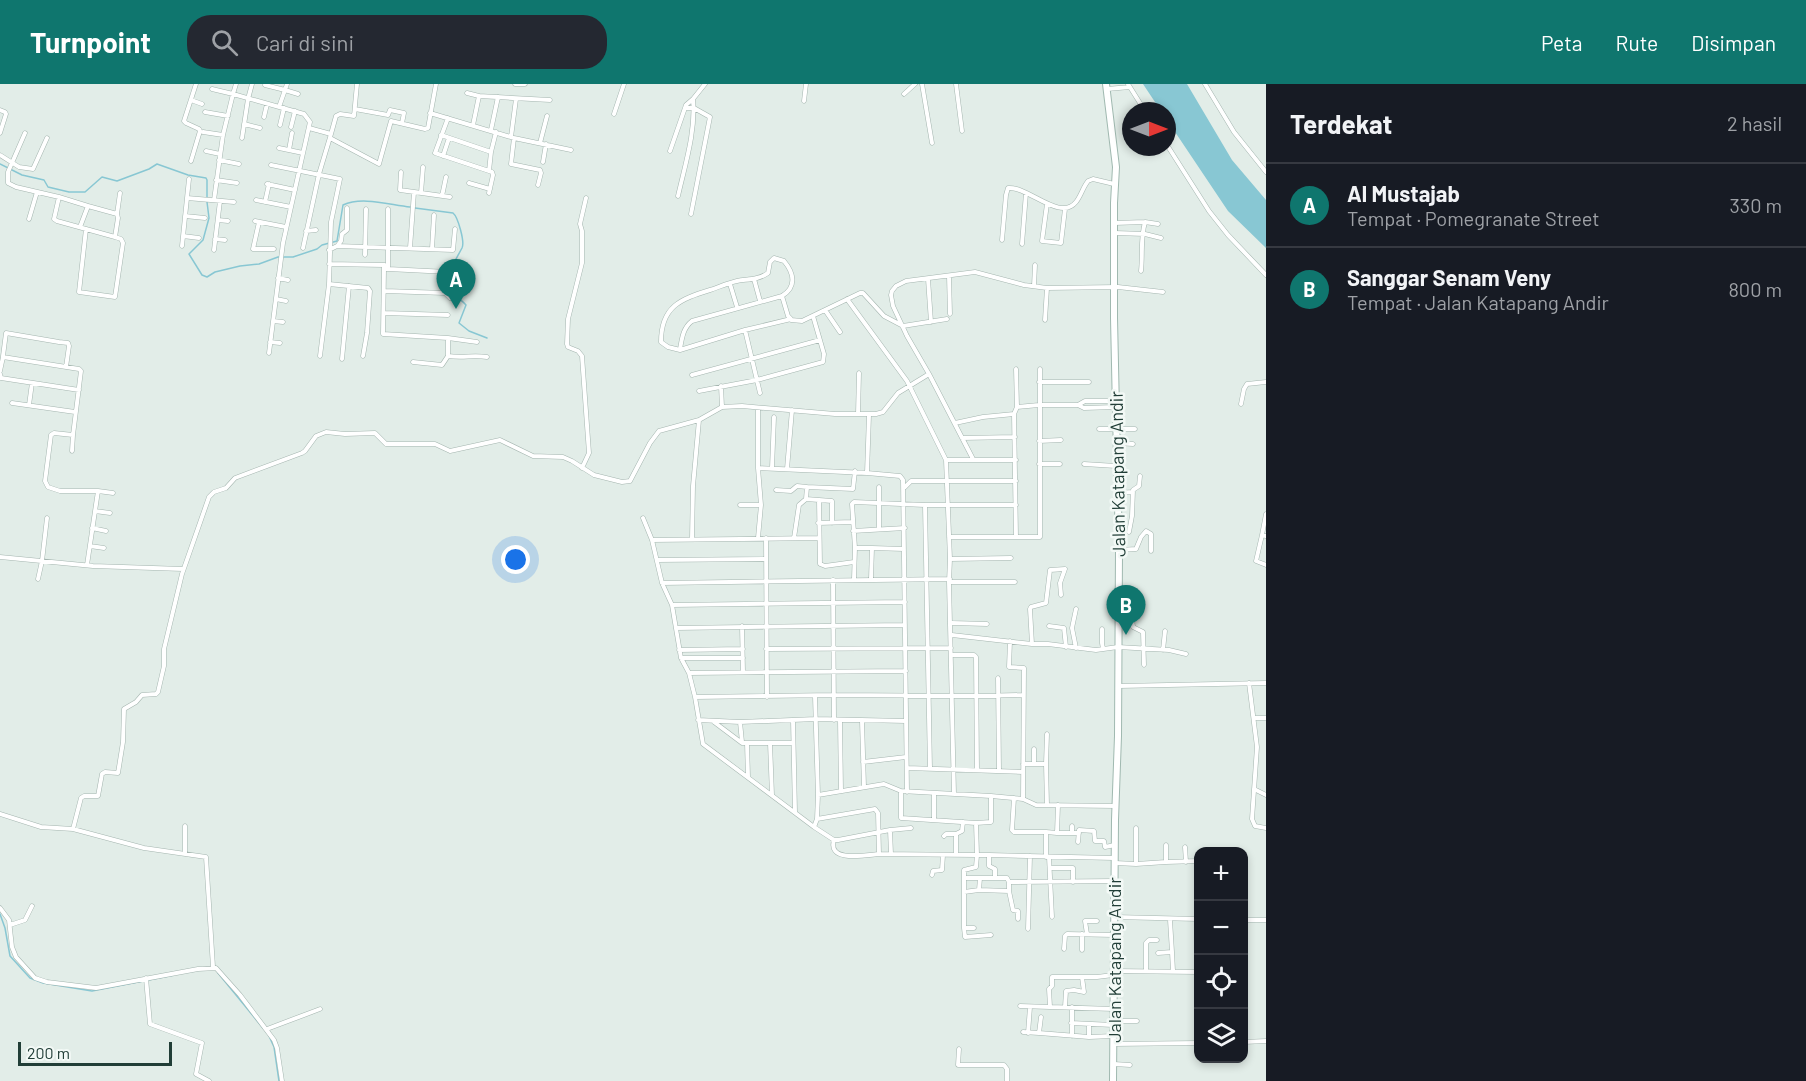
<!DOCTYPE html>
<html lang="id">
<meta charset="utf-8">
<style>
:root{--surface:#171b24;--page:#242831;--text:#f1f3f6;--muted:#9ea1a6;--line:#363941;--accent:#0f766e}
body{margin:0;font-family:Barlow,sans-serif;background:var(--page);color:var(--text)}
.controls{position:absolute;right:18px;bottom:18px;display:grid;overflow:hidden;border-radius:12px;box-shadow:0 3px 9px #0003}
.controls button{width:54px;height:54px;display:grid;place-items:center;padding:0;border:0;border-bottom:2px solid var(--line);background:var(--surface);color:var(--text);font:30px sans-serif}
.compass{position:absolute;left:1122px;top:18px;width:54px;height:54px;border-radius:50%;background:var(--surface);box-shadow:0 3px 9px #0003;rotate:90deg}
.scale{position:absolute;left:18px;bottom:15px;width:154px;box-sizing:border-box;padding-left:6px;border:3px solid #213e37;border-top:0;font-size:16px;line-height:21px;white-space:nowrap;color:#213e37;-webkit-text-stroke:4px #f3f9f6;paint-order:stroke}
.you{position:absolute;left:516px;top:476px;width:21px;height:21px;margin:-15px;border:4px solid #fff;border-radius:50%;background:#1a73e8;box-shadow:0 0 0 9px #1a73e833}
.badge{display:grid;place-items:center;width:39px;height:39px;border-radius:50%;background:var(--accent);color:#fff;font-size:20px;font-weight:700}
.pin{position:absolute;translate:-50% -50px;filter:drop-shadow(0 2px 3px #0008)}
.pin::after{content:'';position:absolute;top:32px;width:21px;height:18px;background:inherit;clip-path:polygon(0 0,100% 0,50% 100%)}
.list{margin:0;padding:0;list-style:none}
h2{display:flex;justify-content:space-between;align-items:center;height:78px;margin:0;padding:0 24px;font-size:26px}
h2 small{font-size:20px;font-weight:400;color:var(--muted)}
.list li{display:grid;grid-template-columns:39px 1fr auto;gap:18px;align-items:center;box-sizing:border-box;height:84px;padding:0 24px;border-top:2px solid var(--line)}
.list b{display:block;font-size:22px;white-space:nowrap}
.list p{margin:0;font-size:20px;white-space:nowrap;color:var(--muted)}
.list em{font-size:20px;font-style:normal;color:var(--muted)}
.icon{flex:none;width:33px;height:33px;fill:none;stroke:currentColor;stroke-width:2;stroke-linecap:round;stroke-linejoin:round}
.map{position:relative;flex:none;width:1266px;height:997px;overflow:hidden}
header{display:flex;align-items:center;gap:36px;box-sizing:border-box;height:84px;padding:0 30px;background:var(--accent);color:#fff}
header strong{font-size:28px}
nav{display:flex;gap:33px;margin-inline-start:auto;font-size:21px}
.search{width:420px;height:54px;background:var(--page);display:flex;align-items:center;gap:15px;box-sizing:border-box;padding:0 21px;border-radius:24px;color:var(--muted);font-size:22px}
main{display:flex}
aside{flex:1;background:var(--surface)}
.map>svg:first-child{display:block}
</style>
<header>
<strong>Turnpoint</strong>
<div class="search"><svg class="icon" aria-label="search" viewBox="0 0 24 24"><circle cx="10" cy="10" r="6"/><path d="M15 15l6 6"/></svg>Cari di sini</div>
<nav><a>Peta</a><a>Rute</a><a>Disimpan</a></nav>
</header>
<main>
<div class="map">
<svg width="1266" height="997" viewBox="0 0 1266 997">
<rect width="100%" height="100%" fill="#e2ede8"/>
<!-- water -->
<path fill="#88c7d3" d="M 1143,0 L 1187,0 L 1232,76 L 1266,116 L 1266,164 L 1228,127 L 1167,36 L 1167,27 L 1161,27 Z"/>
<g fill="none" stroke-linecap="round" stroke-linejoin="round">
<!-- stream -->
<path stroke="#88c7d3" stroke-width="1.5" d="M 0,80 L 22,91 L 44,96 L 48,103 L 69,108 L 85,108 L 102,93 L 117,97 L 149,85 L 157,80 L 188,91 L 206,94 L 207,96 L 207,113
M 207,118 L 209,134 L 203,156 L 189,170 L 202,191 L 207,193 L 215,188 L 240,182 L 259,180 L 278,173 L 293,173 L 317,165 L 322,161 L 337,157 L 343,121 C 362,112 390,121 410,123
M 415,124 L 453,129 C 458,133 465,158 462,164 C 455,177 447,188 451,204 C 453,212 461,215 466,221 L 459,239 L 469,247 L 487,254
M 0,830 L 5,844 L 10,872 L 30,894 L 43,899 L 92,907 L 174,891
M 218,889 L 263,944
M 269,952 L 274,963 L 279,997"/>
<defs>
<path id="street" d="M 236,0 L 233,10 L 304,30 L 310,38 L 283,159 L 269,269
M 287,0 L 285,6 L 298,10
M 515,0 L 525,0
M 922,0 L 932,59
M 956,0 L 962,47
M 1128,0 L 1145,27
M 1205,0 L 1234,48 L 1266,88
M 265,1 L 285,6 L 279,23
M 212,5 L 233,10 L 223,51 L 214,116
M 1107,5 L 1130,3
M 467,9 L 479,12
M 904,10 L 915,0
M 191,16 L 202,20
M 804,17 L 806,0
M 685,24 L 694,24 L 710,33 L 691,130
M 355,25 L 388,31 L 390,26 L 404,29 L 402,39
M 0,26 L 5,28 L 6,30 L 0,49
M 205,28 L 228,32
M 430,29 L 514,54 L 571,66
M 614,30 L 624,0
M 264,33 L 267,20
M 448,34 L 435,69 L 489,87
M 244,40 L 260,44
M 280,41 L 284,24
M 473,41 L 479,12 L 550,16
M 291,43 L 295,27
M 309,44 L 331,50 L 336,32 L 340,30 L 354,32 L 357,0
M 491,46 L 498,13
M 203,48 L 223,51
M 25,49 L 8,88 L 8,99 L 16,103 L 59,113 L 88,122 L 80,143
M 441,51 L 491,68
M 511,53 L 516,15
M 242,54 L 248,15 L 252,0
M 330,54 L 379,80 L 391,37 L 425,45 L 428,44 L 436,0
M 514,54 L 511,80 L 540,86 L 541,89 L 538,101
M 540,59 L 547,32
M 1167,61 L 1209,127 L 1228,151 L 1266,191
M 279,64 L 303,69
M 289,66 L 292,49
M 206,67 L 220,70
M 670,67 L 686,21 L 693,15
M 0,71 L 19,83 L 33,85 L 47,54
M 443,72 L 449,54
M 219,76 L 239,80
M 191,77 L 200,47 L 199,45 L 186,39 L 184,37 L 196,0
M 543,78 L 546,60
M 271,81 L 340,95 L 331,138 L 329,200 L 320,272
M 401,88 L 400,106 L 450,113
M 189,95 L 187,114 L 234,118
M 216,96 L 237,99
M 469,99 L 490,105
M 267,100 L 295,106
M 421,109 L 423,83
M 489,109 L 493,91 L 492,88 L 489,87 L 491,68 L 496,48
M 442,112 L 446,93
M 678,112 C 685,81 696,47 693,15 L 705,0
M 59,113 L 54,135 L 57,137 L 115,153
M 256,116 L 291,123
M 265,118 L 269,100
M 1047,120 L 1042,157 L 1061,159 L 1065,125
M 117,130 L 120,109
M 185,132 L 205,134
M 29,135 L 37,108
M 218,136 L 228,137
M 255,137 L 286,143
M 259,138 L 253,165 L 274,165
M 1145,138 L 1158,140
M 1114,139 L 1145,138 C 1140,156 1143,169 1141,187
M 86,145 L 79,208 L 115,213 L 123,159 L 121,155 L 115,153 L 118,134 L 117,130 L 88,122
M 306,147 L 316,146
M 1115,149 L 1145,150 L 1161,154
M 183,152 L 199,154
M 215,155 L 225,156
M 1002,156 L 1006,111 L 1008,104 C 1028,102 1060,138 1076,118 C 1081,112 1083,103 1088,97 L 1093,95 L 1114,100
M 1022,160 L 1026,109
M 338,161 L 341,157 L 342,150 L 347,146 L 347,124
M 182,162 L 187,114
M 303,164 L 319,90 L 331,50
M 410,164 L 414,108
M 432,165 L 434,131
M 214,166 L 220,117
M 329,166 L 337,162 L 453,166 L 455,145
M 365,171 L 366,125
M 329,180 L 384,181
M 388,182 L 388,185 L 384,185 L 384,181 L 388,182 L 388,125
M 384,185 L 383,250 L 448,254 L 477,258
M 388,185 L 448,188
M 949,192 L 950,230
M 278,194 L 288,196
M 754,195 L 760,217
M 928,195 L 931,238
M 329,200 L 368,204 L 370,207 L 367,249 L 363,272
M 730,200 L 737,223
M 1034,202 L 1035,181
M 385,207 L 445,209 L 450,214
M 276,215 L 286,217
M 847,215 L 907,297 L 946,376 L 950,475 L 949,498 L 954,710
M 825,226 L 840,248
M 384,229 L 448,231
M 791,235 L 745,246 L 680,266 L 668,263 L 661,258 C 661,222 681,215 710,206 C 719,203 728,199 737,197 C 748,195 758,196 768,189 L 770,178 L 774,174 L 784,177 C 794,189 797,203 782,212 L 788,232 L 791,235 L 791,236 L 802,237 L 860,209 L 863,209 L 884,232 L 903,242 L 947,235
M 1045,236 L 1047,204
M 273,237 L 283,238
M 745,246 L 760,309
M 270,258 L 280,259
M 680,265 C 682,254 683,244 692,237 L 782,212
M 3,272 L 6,249 L 59,258 L 68,259 L 69,262 L 66,283
M 448,272 C 462,274 474,271 487,273
M 342,275 L 349,202
M 413,278 L 442,281 L 448,272 L 448,254
M 1016,285 L 1017,323 L 1014,330 L 1016,453
M 0,287 L 3,273 L 79,285 L 81,287 L 73,351 L 54,349 L 51,351 L 45,397 L 48,403 L 60,407 L 98,407 L 87,481
M 0,290 L 1,294 L 79,306
M 692,291 L 820,256
M 1039,298 L 1089,298
M 721,302 L 722,323
M 699,307 L 757,296 L 823,278 L 824,270 L 813,232
M 12,319 L 75,328
M 1241,320 L 1244,305 L 1247,300 L 1266,298
M 29,321 L 32,299
M 1078,321 L 1085,317 L 1115,317
M 1017,323 L 1039,321 L 1078,321 L 1084,324 L 1115,323
M 758,324 L 758,384 L 867,389 L 869,331
M 858,330 L 859,289
M 955,339 L 983,333 L 1014,330
M 1099,345 L 1135,345
M 962,354 L 1015,353
M 1039,357 L 1061,356
M 1117,359 L 1133,360
M 72,367 L 73,351
M 973,375 L 929,290 L 907,252 L 893,222 L 891,211 L 892,207 L 896,202 L 906,197 L 975,188 L 1024,201 L 1047,204 L 1118,203 L 1163,208
M 946,376 L 1016,376
M 1039,380 L 1060,380
M 1084,380 L 1116,382
M 582,384 L 589,369 L 582,272 L 578,267 L 568,263 L 567,260 L 568,235 L 582,179 L 582,147 L 580,140 L 586,114
M 758,384 L 761,421 L 758,454
M 772,384 L 774,333
M 787,385 L 792,326
M 867,389 L 900,392 L 903,396 L 907,708
M 879,403 L 879,445
M 905,403 L 911,397 L 1016,397
M 776,406 L 791,407 L 797,402 L 807,403
M 98,407 L 113,409
M 1117,409 L 1133,408
M 806,415 L 807,403 L 853,405 L 855,387
M 819,416 L 820,480 L 825,482 L 854,478
M 740,421 L 761,421
M 925,421 L 930,685
M 95,427 L 110,429
M 1266,430 L 1262,451 L 1266,452
M 643,434 L 652,456 L 662,499 L 672,521 L 681,574 L 689,589 L 695,613 L 703,660 L 814,743 L 834,756 L 838,756 L 890,746 L 911,744
M 818,439 L 853,438
M 92,444 L 106,447
M 853,447 L 905,444
M 1129,448 L 1132,432 L 1133,406 L 1139,402 L 1140,392
M 1262,451 L 1256,477 L 1266,481
M 949,453 L 1040,453 L 1040,285
M 766,454 L 767,613
M 794,454 L 799,421 L 806,415 L 832,417 L 832,439
M 692,455 L 693,402 L 699,336
M 652,456 L 818,454
M 90,462 L 104,464
M 855,464 L 872,464 L 871,495
M 872,464 L 904,465
M 1120,466 L 1136,465 L 1141,453 L 1146,447 L 1151,450 L 1151,467
M 0,473 L 93,482 L 183,485
M 950,475 L 1011,474
M 657,476 L 766,475
M 38,495 L 42,477 L 47,434
M 854,495 L 855,464 L 852,420 L 854,418 L 925,421 L 1016,421
M 833,496 L 834,636
M 949,498 L 1015,498
M 662,499 L 950,495
M 1061,511 L 1060,499 L 1065,485 L 1050,486 L 1046,519 L 1031,523 L 1030,525 L 1032,560 L 1048,560 L 1096,566 L 1118,563 L 1169,566 L 1186,570
M 672,521 L 905,518
M 1076,525 L 1072,544 L 1076,564
M 1132,534 L 1133,543 L 1143,548 L 1144,581
M 952,539 L 987,540
M 742,542 L 743,588
M 1049,542 L 1064,544 L 1066,563
M 676,544 L 905,541
M 1102,545 L 1102,559 L 1103,565
M 952,551 L 1032,560
M 1010,557 L 1009,583 L 1024,584 L 1023,715
M 766,565 L 951,564
M 679,566 L 743,565
M 1163,566 L 1165,547
M 952,571 L 974,571 L 976,573 L 977,686
M 681,574 L 743,574
M 689,589 L 906,587
M 998,594 L 999,687
M 1249,599 L 1257,663 L 1252,735 L 1255,742 L 1266,744
M 1119,602 L 1266,599
M 695,613 L 835,611 L 977,612 L 1023,611
M 1255,634 L 1266,634
M 698,636 L 740,638 L 816,635 L 906,637
M 793,636 L 795,728
M 840,636 L 841,707
M 862,637 L 864,703
M 714,638 L 742,659 L 793,659
M 740,638 L 742,658
M 1047,650 L 1046,680 L 1047,721
M 747,659 L 748,693
M 770,659 L 772,711
M 1034,665 L 1034,679
M 863,678 L 906,673
M 1023,680 L 1046,680
M 907,684 L 1023,688
M 1254,705 L 1266,711
M 901,707 L 901,734 L 976,739 L 991,738 L 991,712
M 818,711 L 884,700 L 901,707 L 991,712 L 1023,715 L 1036,721 L 1116,722
M 1014,714 L 1012,746 L 1014,748 L 1046,748
M 0,730 L 41,743 L 73,745 L 144,764 L 206,773 L 213,883
M 817,735 L 875,725 L 878,729 L 879,770 L 977,771 L 976,783 L 964,786 L 964,808
M 934,735 L 934,709
M 976,739 L 977,771 L 989,771 L 989,782 L 995,785 L 995,794
M 814,743 L 817,735 L 818,711 L 815,612
M 73,745 L 81,714 L 84,712 L 98,712 L 102,690 L 105,688 L 118,689 L 123,658 L 124,625 L 136,618 L 142,611 L 156,610 L 158,608 L 164,582 L 164,565 L 182,490 L 209,413 L 214,408 L 226,404 L 235,394 L 302,369 L 305,367 L 316,352 L 326,348 L 345,350 L 375,349 L 386,360 L 435,360 L 450,367 L 500,356 L 533,372 L 563,373 L 572,377 L 594,391 L 622,398 L 630,397 L 650,359 L 659,347 L 699,336 L 722,323 L 742,322 L 835,330 L 876,330 L 883,328 L 898,309 L 929,290
M 890,746 L 891,770
M 1057,749 L 1079,749
M 1072,749 L 1072,742
M 944,752 L 946,750 L 956,750
M 834,756 C 827,779 866,771 879,770
M 1078,758 L 1079,746 L 1094,747 L 1095,757 L 1104,757 L 1105,763 L 1115,761
M 1185,763 L 1186,778
M 185,769 L 185,742
M 956,771 L 956,750 L 962,747 L 963,738
M 989,771 L 1114,774
M 1046,773 L 1046,748 L 1057,749 L 1058,721
M 1049,773 L 1052,833
M 1166,778 L 1198,777
M 1115,779 L 1136,780 L 1166,778 L 1166,761
M 1136,780 L 1136,744
M 1050,784 L 1073,784 L 1073,798
M 932,791 L 933,787 L 942,786 L 943,771
M 964,794 L 1007,794 L 1009,798 L 1114,797
M 1009,798 L 1009,807 L 1013,826 L 1018,827 L 1018,835
M 979,806 L 1009,807
M 0,824 L 9,836 L 12,863 L 16,873 L 35,894 L 47,898 L 96,904 L 198,885 L 216,884 L 240,911 L 274,956 L 277,964 L 282,997
M 1114,833 L 1198,835
M 1170,836 L 1172,868
M 1244,836 L 1266,836
M 10,841 L 25,836 L 32,822
M 964,844 L 965,853 L 991,851
M 974,844 L 964,844 L 964,808 L 979,806 L 980,794
M 1028,845 L 1030,772
M 1087,850 L 1085,837 L 1097,837
M 1064,865 L 1065,852 L 1067,850 L 1114,851
M 1082,866 L 1082,850
M 1158,869 L 1172,868 L 1173,887
M 1114,887 L 1198,888
M 1146,887 L 1146,859 L 1149,856 L 1157,856
M 146,894 L 150,940 L 202,959 L 196,990 L 209,997
M 1020,922 L 1050,923 L 1049,905 L 1052,902 L 1052,893 L 1097,893 L 1113,891
M 1050,923 L 1114,925
M 1065,923 L 1066,907 L 1074,906 L 1084,908 L 1082,893
M 1041,933 L 1039,949 L 1089,953 L 1113,952
M 1114,937 L 1137,937
M 1071,939 L 1113,941
M 1089,941 L 1089,953
M 267,945 L 320,925
M 1023,948 L 1039,949
M 1028,949 L 1030,923
M 1072,952 L 1072,923
M 1244,958 L 1266,957
M 1113,960 L 1198,959
M 959,965 L 958,981 L 1004,981 L 1007,985 L 1007,997
M 1114,980 L 1130,981"/>
<path id="secondary" d="M 1106,0 L 1116,83 L 1114,119 L 1114,234 L 1119,466 L 1118,652 L 1115,736 L 1113,997"/>
</defs>
<!-- street casing -->
<use href="#street" stroke="#a4b5af" stroke-width="5"/>
<!-- secondary casing -->
<use href="#secondary" stroke="#a0b9b0" stroke-width="8"/>
<!-- street -->
<use href="#street" stroke="#fff" stroke-width="4"/>
<!-- secondary -->
<use href="#secondary" stroke="#fff" stroke-width="6"/>
</g>
<g text-anchor="middle" dominant-baseline="central" stroke-width="5" stroke-linejoin="round" paint-order="stroke">
<!-- street labels -->
<g font-size="18" fill="#213e37" stroke="#f3f9f6">
<text transform="translate(1117 390) rotate(-91)">Jalan Katapang Andir</text>
<text transform="translate(1114 876) rotate(-90)">Jalan Katapang Andir</text>
</g>
</g>
</svg>
<div class="controls">
<button>+</button>
<button>−</button>
<button><svg class="icon" aria-label="locate" viewBox="0 0 24 24"><circle cx="12" cy="12" r="6"/><path d="M12 2v4M12 18v4M2 12h4M18 12h4"/></svg></button>
<button><svg class="icon" aria-label="layers" viewBox="0 0 24 24"><path d="M12 4l9 5-9 5-9-5zM3 14l9 5 9-5"/></svg></button>
</div>
<svg class="compass" viewBox="-18 -18 36 36"><path d="M0-13l5 13h-10z" fill="#e53935"/><path d="M0 13l5-13h-10z" fill="#9ea1a6"/></svg>
<div class="scale">200 m</div>
<div class="you"></div>
<div class="pin badge" style="left:456px;top:225px">A</div>
<div class="pin badge" style="left:1126px;top:551px">B</div>
</div>
<aside>
<h2>Terdekat<small>2 hasil</small></h2>
<ul class="list">
<li><span class="badge">A</span><div><b>Al Mustajab</b><p>Tempat · Pomegranate Street</p></div><em>330 m</em></li>
<li><span class="badge">B</span><div><b>Sanggar Senam Veny</b><p>Tempat · Jalan Katapang Andir</p></div><em>800 m</em></li>
</ul>
</aside>
</main>
